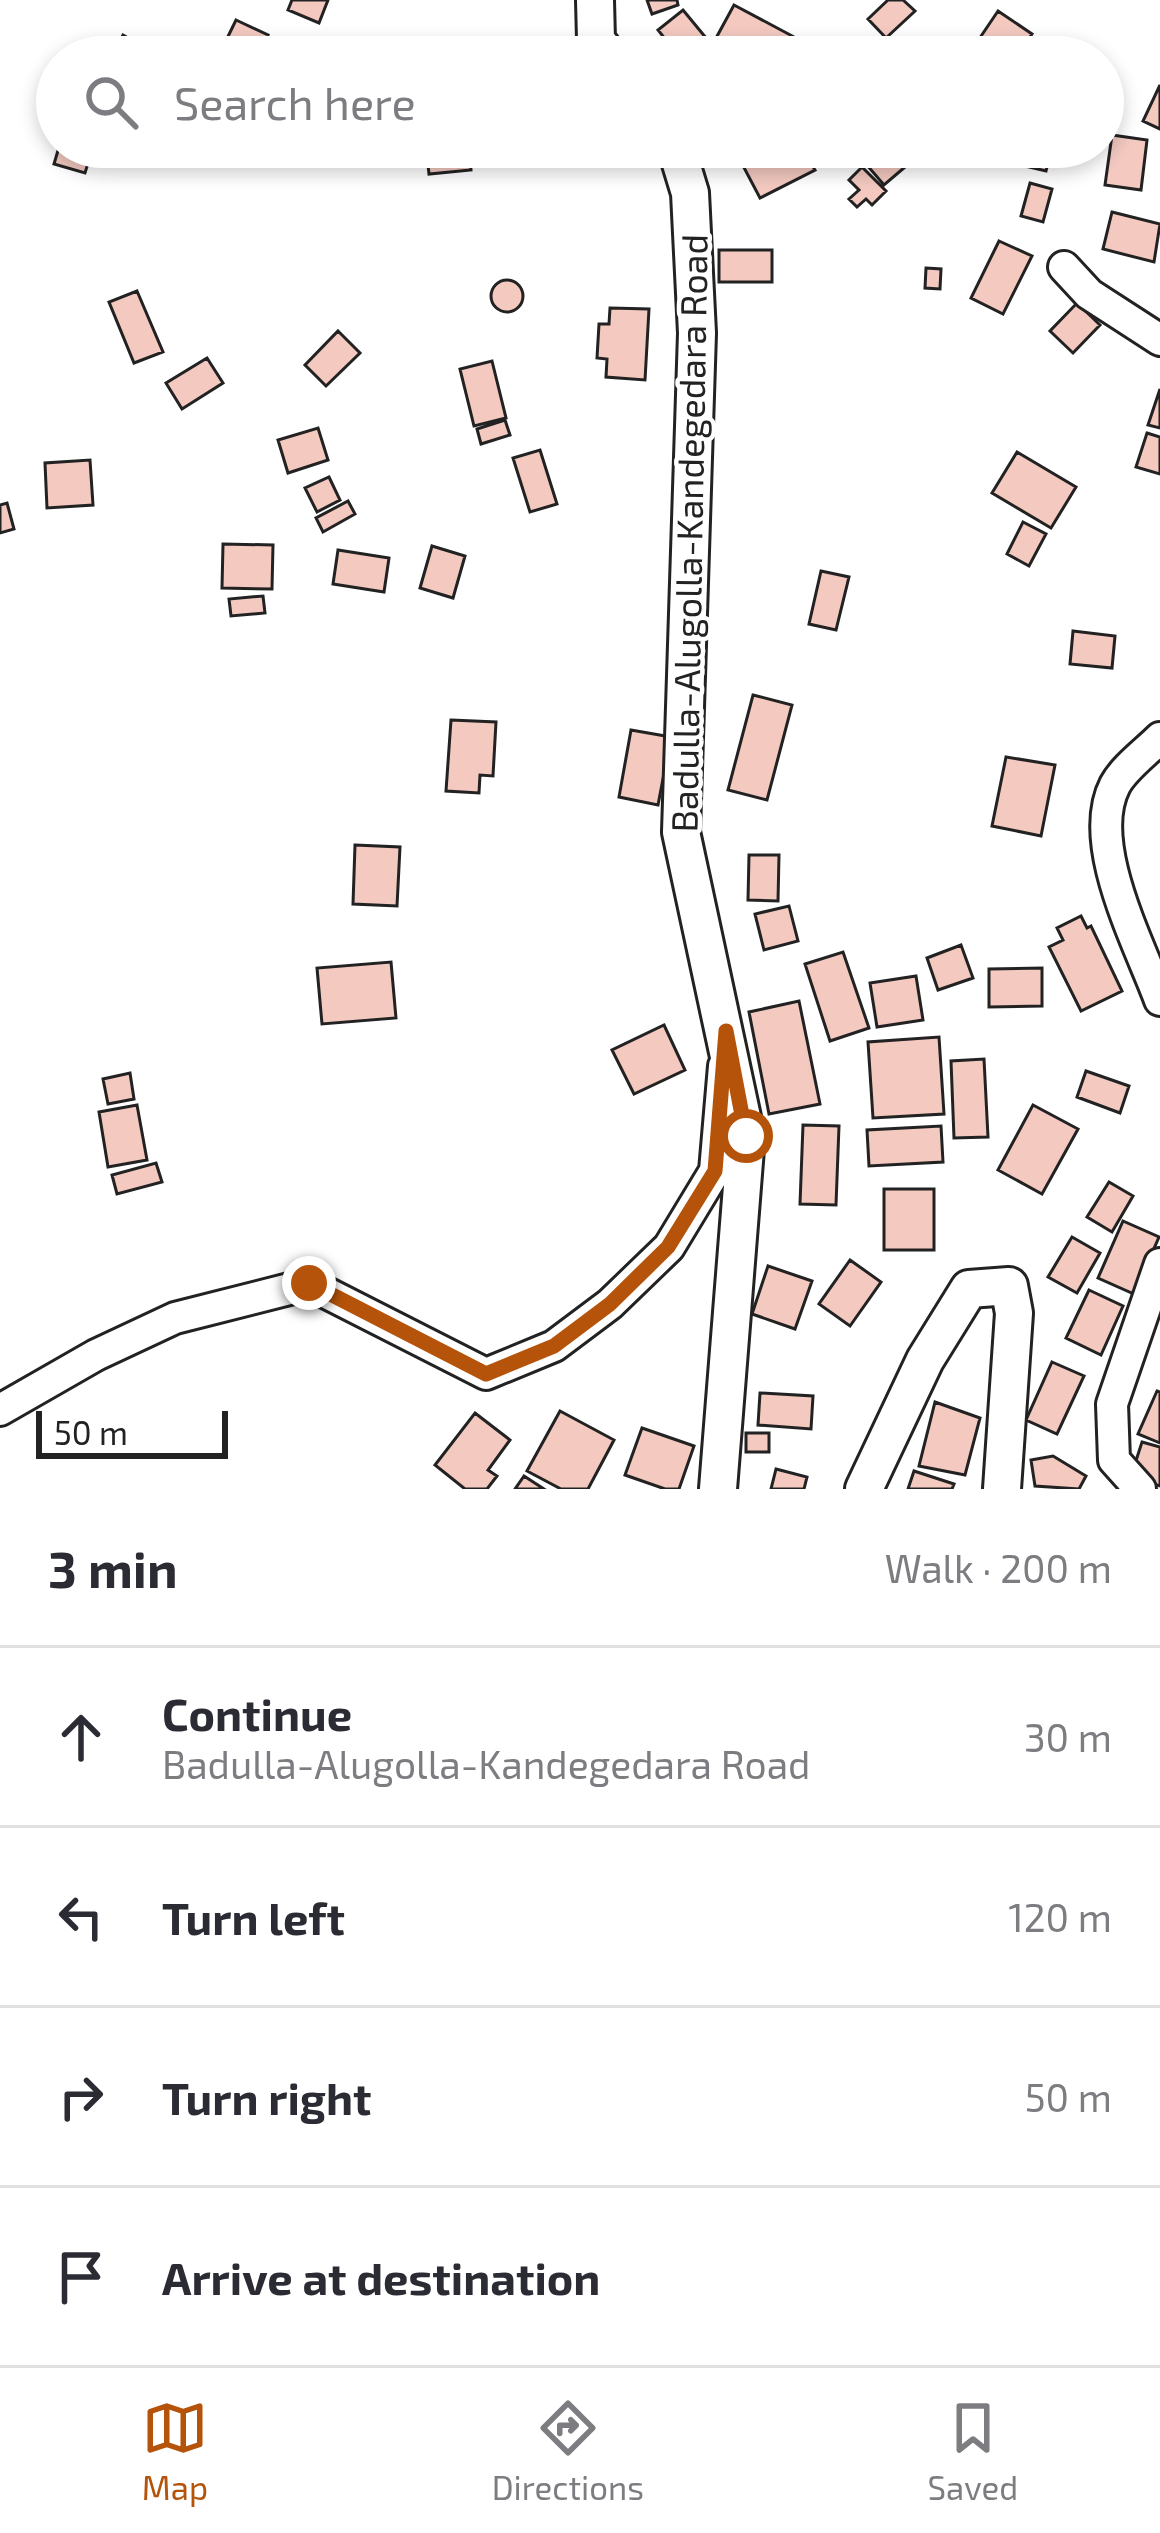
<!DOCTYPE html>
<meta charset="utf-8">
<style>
:root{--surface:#fff;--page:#f2f2f3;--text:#2b2b33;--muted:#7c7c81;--line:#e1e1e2;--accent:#b45309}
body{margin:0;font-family:"Exo 2",sans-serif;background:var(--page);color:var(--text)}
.scale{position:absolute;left:36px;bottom:30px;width:192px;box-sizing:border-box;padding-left:12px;border:6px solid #222;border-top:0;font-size:33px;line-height:42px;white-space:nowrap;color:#222;-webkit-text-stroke:9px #fff;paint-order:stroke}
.stop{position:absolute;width:36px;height:36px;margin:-27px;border:9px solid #b45309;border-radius:50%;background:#fff}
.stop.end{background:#b45309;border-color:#fff;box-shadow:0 3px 12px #0008}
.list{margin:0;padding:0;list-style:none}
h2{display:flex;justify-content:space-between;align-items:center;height:156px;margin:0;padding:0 48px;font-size:51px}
h2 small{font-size:39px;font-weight:400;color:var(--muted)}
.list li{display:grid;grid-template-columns:78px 1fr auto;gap:36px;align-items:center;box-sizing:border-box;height:180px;padding:0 48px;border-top:3px solid var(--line)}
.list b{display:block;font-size:45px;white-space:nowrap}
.list p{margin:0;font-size:39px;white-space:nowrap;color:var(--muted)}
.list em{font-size:39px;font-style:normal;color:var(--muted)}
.icon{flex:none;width:66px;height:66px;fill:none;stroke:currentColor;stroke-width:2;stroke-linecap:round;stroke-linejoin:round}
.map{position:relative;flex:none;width:1160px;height:1489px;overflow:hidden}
.search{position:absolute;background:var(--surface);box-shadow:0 6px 18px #0003;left:36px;right:36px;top:36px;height:132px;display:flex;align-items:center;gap:30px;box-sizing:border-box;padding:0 42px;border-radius:66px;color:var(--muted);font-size:45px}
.sheet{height:876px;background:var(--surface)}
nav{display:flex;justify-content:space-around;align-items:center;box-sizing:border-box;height:168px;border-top:3px solid var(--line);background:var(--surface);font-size:33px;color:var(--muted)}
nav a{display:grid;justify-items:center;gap:6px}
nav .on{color:var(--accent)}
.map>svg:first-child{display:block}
</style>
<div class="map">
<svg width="1160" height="1489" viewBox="0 0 1160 1489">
<rect width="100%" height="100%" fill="#fff"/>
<!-- building -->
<path fill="#f3c9c0" stroke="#222" stroke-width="3" d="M 292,0 L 328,0 L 319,23 L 288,10 Z
M 647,0 L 677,0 L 678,5 L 652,14 Z
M 888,0 L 903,0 L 915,11 L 886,38 L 868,19 Z
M 734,5 L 796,38 L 786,57 L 747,57 L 715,40 Z
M 683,10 L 716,50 L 707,57 L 679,57 L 674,51 L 662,57 L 655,49 L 666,40 L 658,30 Z
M 998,11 L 1032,34 L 1017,57 L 974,57 L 969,54 Z
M 236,20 L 268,35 L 257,57 L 218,57 Z
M 123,35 L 152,52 L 149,57 L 111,57 Z
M 1160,85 L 1160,129 L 1143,121 Z
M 1112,135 L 1147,140 L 1141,190 L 1105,185 Z
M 59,147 L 93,147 L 85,173 L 54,164 Z
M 426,147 L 469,147 L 471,170 L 429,174 Z
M 770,147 L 802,147 L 815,170 L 760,198 L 741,162 Z
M 887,147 L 905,167 L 884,185 L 866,164 Z
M 1008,147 L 1052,147 L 1046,171 L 1004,161 Z
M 862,167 L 886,191 L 872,205 L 866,199 L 857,207 L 849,199 L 859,190 L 849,180 Z
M 1030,183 L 1052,189 L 1043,222 L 1021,216 Z
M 1112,212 L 1160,224 L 1154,262 L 1103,249 Z
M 999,241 L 1032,256 L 1003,314 L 971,298 Z
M 719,250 L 772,250 L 772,282 L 719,282 Z
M 926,268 L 941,269 L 940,289 L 925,288 Z
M491 296a16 16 0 1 1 32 0a16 16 0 1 1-32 0Z
M 137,291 L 163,352 L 134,363 L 109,302 Z
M 1077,303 L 1100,325 L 1073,353 L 1050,331 Z
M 610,308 L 649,309 L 645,380 L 606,377 L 607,359 L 597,358 L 599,324 L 609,324 Z
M 338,331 L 360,353 L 326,386 L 305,365 Z
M 207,358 L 223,383 L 182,409 L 166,383 Z
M 492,361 L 506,418 L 474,426 L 460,369 Z
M 1160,389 L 1160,428 L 1148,425 Z
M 505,420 L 510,435 L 481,444 L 477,429 Z
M 318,428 L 328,460 L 288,473 L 278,440 Z
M 1147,433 L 1160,437 L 1160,474 L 1136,467 Z
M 540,450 L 557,504 L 530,512 L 513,458 Z
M 1017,452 L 1076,487 L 1051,528 L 992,493 Z
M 90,460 L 93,505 L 47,508 L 45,463 Z
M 329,477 L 340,500 L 317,512 L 305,488 Z
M 348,501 L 355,514 L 323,532 L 316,518 Z
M 7,503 L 14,529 L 0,533 L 0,505 Z
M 1023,522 L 1046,534 L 1029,566 L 1007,554 Z
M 223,544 L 273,545 L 272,589 L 222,588 Z
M 432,546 L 465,556 L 453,598 L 420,588 Z
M 338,550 L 389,558 L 384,592 L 333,584 Z
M 821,571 L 849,577 L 836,630 L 809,624 Z
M 263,596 L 265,613 L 231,616 L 229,599 Z
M 1073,631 L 1115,636 L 1112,668 L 1070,664 Z
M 753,695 L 792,705 L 767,800 L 728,790 Z
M 451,720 L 496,722 L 493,776 L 480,775 L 479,793 L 446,791 Z
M 631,730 L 671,737 L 658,805 L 619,797 Z
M 1006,757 L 1055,765 L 1041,836 L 992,826 Z
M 355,845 L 400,847 L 397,906 L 353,904 Z
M 749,855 L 779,855 L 778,901 L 748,900 Z
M 789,906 L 798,941 L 764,950 L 755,914 Z
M 1081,916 L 1087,928 L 1091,926 L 1122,991 L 1081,1011 L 1049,947 L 1063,940 L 1057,928 Z
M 961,945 L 973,978 L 938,990 L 927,958 Z
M 843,952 L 869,1028 L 830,1041 L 805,964 Z
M 391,962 L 396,1018 L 322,1024 L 317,968 Z
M 1042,968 L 1042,1006 L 989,1007 L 989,969 Z
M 916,976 L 923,1020 L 877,1027 L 870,983 Z
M 799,1001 L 820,1104 L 769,1114 L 749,1012 Z
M 664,1025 L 685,1070 L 634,1094 L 612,1050 Z
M 939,1037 L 944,1114 L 873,1118 L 868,1042 Z
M 984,1059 L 988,1137 L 954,1138 L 951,1061 Z
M 1086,1071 L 1129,1086 L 1120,1113 L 1077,1097 Z
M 130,1073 L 134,1099 L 108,1104 L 103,1079 Z
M 137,1105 L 147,1160 L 108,1167 L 99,1112 Z
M 1033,1105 L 1078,1129 L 1042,1194 L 998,1170 Z
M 803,1125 L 839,1126 L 836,1205 L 800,1204 Z
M 941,1126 L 943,1162 L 869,1166 L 867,1130 Z
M 156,1163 L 162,1182 L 117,1194 L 112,1175 Z
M 1109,1182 L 1133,1196 L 1112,1232 L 1087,1217 Z
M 884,1189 L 934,1189 L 934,1250 L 884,1250 Z
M 1123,1221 L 1159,1237 L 1134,1294 L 1098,1278 Z
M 1072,1237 L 1100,1253 L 1077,1293 L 1048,1277 Z
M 850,1260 L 881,1282 L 850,1326 L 819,1304 Z
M 768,1266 L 812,1281 L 795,1329 L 752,1314 Z
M 1089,1290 L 1123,1306 L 1101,1355 L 1066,1338 Z
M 1052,1362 L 1084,1376 L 1057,1434 L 1026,1420 Z
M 1157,1391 L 1160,1392 L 1160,1443 L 1138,1434 Z
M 760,1393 L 813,1396 L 811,1429 L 758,1425 Z
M 935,1402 L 980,1418 L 965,1475 L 919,1466 Z
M 560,1411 L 614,1440 L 588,1489 L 561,1489 L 527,1471 Z
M 475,1413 L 510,1440 L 488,1470 L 497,1476 L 487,1489 L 465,1489 L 435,1465 Z
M 642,1428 L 694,1446 L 679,1489 L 665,1489 L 625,1475 Z
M 746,1433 L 769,1433 L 769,1452 L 746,1452 Z
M 1142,1442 L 1160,1447 L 1160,1486 L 1131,1476 Z
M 1053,1456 L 1086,1476 L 1079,1489 L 1035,1486 L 1031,1460 Z
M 776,1469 L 807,1477 L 804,1489 L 771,1489 Z
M 914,1471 L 954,1484 L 952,1489 L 908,1489 Z
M 524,1476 L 544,1489 L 515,1489 Z"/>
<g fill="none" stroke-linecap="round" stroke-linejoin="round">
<defs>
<path id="minor" d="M 1064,267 L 1089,294 L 1160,340
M 1160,738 C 1146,752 1124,768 1115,785 C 1085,843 1139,943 1160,1000
M 0,1410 L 96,1355 L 175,1318 L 309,1284 L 486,1374 L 554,1346 L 610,1304 L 669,1247 L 715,1171 L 724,1066
M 1140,1489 L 1114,1460 L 1112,1404 L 1160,1264"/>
<path id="major" d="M 595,0 L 596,40 L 609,57
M 676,147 L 690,193 L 697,333 L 681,832 L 746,1136 L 718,1489
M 864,1489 L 925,1360 L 969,1289 L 1009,1286 L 1014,1313 L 1002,1489"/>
</defs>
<!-- minor casing -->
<use href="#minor" stroke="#222" stroke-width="36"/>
<!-- major casing -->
<use href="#major" stroke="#222" stroke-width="42"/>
<!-- minor -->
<use href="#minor" stroke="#fff" stroke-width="30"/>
<!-- major -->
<use href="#major" stroke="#fff" stroke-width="36"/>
</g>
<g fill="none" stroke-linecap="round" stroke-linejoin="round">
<!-- route -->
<path stroke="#b45309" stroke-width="15" d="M 309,1283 L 486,1374 L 554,1346 L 610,1304 L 668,1247 L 715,1171 L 726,1031 L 746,1136"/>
</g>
<g text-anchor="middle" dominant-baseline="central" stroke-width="9" stroke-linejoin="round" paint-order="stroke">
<!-- street labels -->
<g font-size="36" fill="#222" stroke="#fff">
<text transform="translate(688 533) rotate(-89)">Badulla-Alugolla-Kandegedara Road</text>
</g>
</g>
</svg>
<div class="scale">50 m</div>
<div class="stop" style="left:746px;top:1136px"></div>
<div class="stop end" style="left:309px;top:1283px"></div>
<div class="search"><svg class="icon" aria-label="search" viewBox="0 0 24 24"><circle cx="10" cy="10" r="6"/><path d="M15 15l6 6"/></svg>Search here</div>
</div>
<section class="sheet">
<h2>3 min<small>Walk · 200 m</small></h2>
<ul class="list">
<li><svg class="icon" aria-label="ahead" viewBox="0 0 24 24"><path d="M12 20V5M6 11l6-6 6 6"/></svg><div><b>Continue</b><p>Badulla-Alugolla-Kandegedara Road</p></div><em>30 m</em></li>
<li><svg class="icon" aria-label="left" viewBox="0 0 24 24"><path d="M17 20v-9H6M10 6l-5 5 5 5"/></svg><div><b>Turn left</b></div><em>120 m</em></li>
<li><svg class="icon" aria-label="right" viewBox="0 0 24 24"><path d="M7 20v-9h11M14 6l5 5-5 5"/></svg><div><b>Turn right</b></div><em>50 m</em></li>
<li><svg class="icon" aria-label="arrive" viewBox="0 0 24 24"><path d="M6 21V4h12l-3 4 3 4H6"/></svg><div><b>Arrive at destination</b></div></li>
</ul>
</section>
<nav>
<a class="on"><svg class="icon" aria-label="map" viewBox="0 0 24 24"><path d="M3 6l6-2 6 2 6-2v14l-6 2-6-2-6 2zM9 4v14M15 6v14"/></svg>Map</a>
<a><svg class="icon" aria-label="directions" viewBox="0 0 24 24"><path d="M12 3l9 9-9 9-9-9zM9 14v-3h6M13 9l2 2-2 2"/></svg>Directions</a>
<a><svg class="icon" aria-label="saved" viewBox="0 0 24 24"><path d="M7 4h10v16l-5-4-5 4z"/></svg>Saved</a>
</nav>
